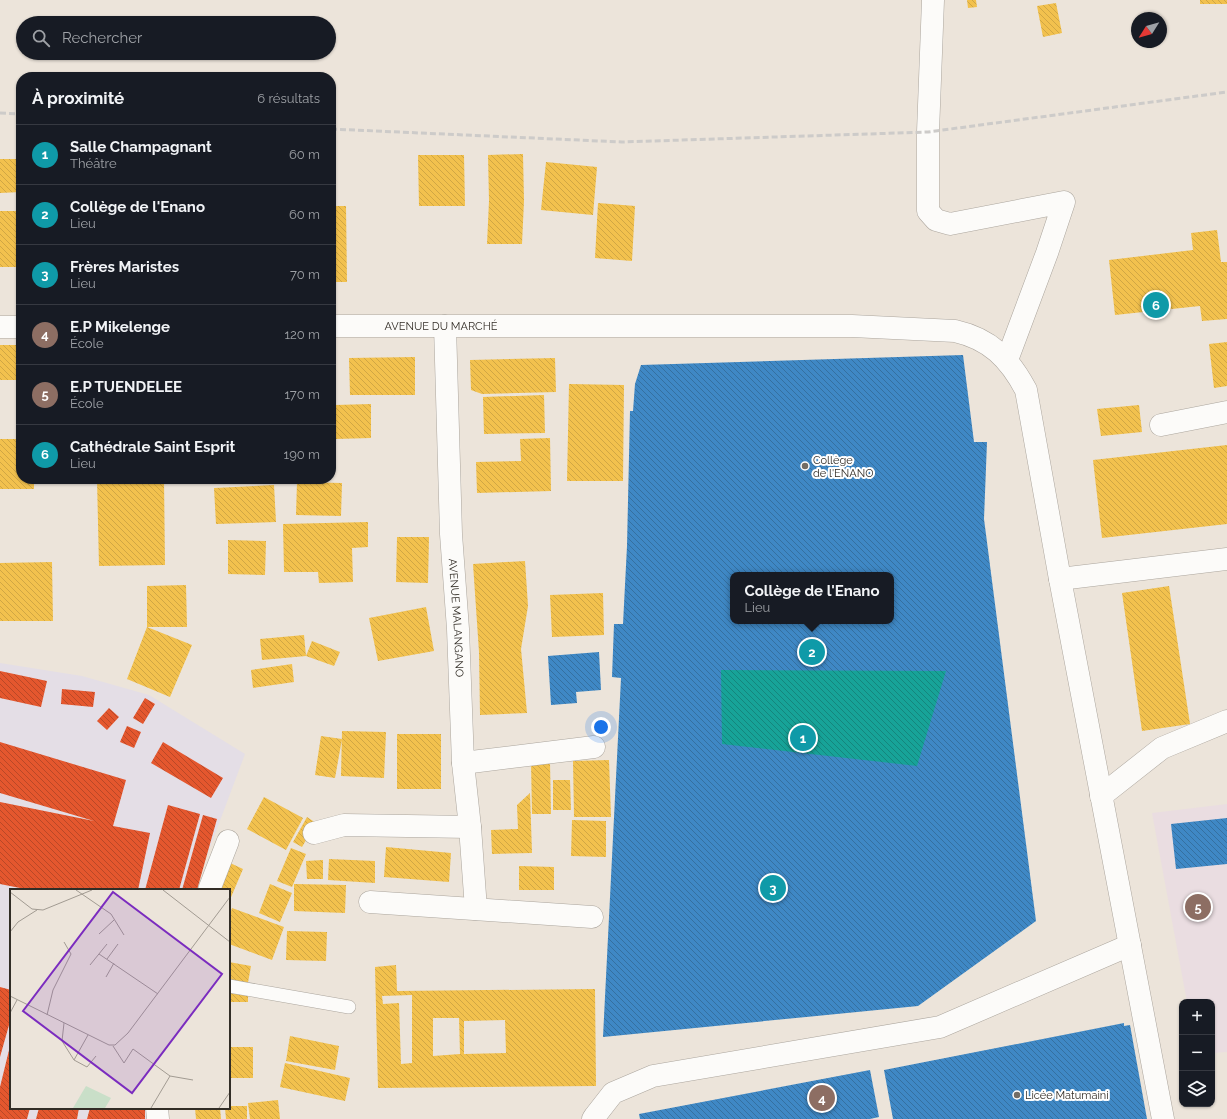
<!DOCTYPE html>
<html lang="fr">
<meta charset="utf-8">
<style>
:root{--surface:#171b24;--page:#242831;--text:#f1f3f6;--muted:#9ea1a6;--line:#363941;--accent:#b45309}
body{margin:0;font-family:Raleway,sans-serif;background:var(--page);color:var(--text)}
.controls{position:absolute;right:12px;bottom:12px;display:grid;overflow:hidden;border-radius:8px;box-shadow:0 1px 3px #0004}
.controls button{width:36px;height:36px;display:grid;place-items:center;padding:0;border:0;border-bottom:1px solid var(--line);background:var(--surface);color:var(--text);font:20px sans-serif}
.compass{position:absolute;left:1131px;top:12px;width:36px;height:36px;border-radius:50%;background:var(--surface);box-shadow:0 1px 3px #0004;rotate:233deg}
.you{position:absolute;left:601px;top:727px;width:14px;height:14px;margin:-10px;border:3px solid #fff;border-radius:50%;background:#1a73e8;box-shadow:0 0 0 6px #1a73e833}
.badge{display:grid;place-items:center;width:26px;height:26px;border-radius:50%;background:var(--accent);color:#fff;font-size:13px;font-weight:700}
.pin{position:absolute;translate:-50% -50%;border:2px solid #fff;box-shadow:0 1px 4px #0006}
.popup{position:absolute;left:730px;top:572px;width:164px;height:52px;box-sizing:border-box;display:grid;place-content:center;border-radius:8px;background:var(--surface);filter:drop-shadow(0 1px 3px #0005);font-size:13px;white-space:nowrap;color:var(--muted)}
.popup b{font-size:15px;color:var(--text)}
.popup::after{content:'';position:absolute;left:50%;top:100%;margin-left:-8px;border:8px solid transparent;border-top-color:var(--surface)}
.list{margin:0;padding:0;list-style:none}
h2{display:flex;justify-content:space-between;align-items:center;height:52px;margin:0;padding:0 16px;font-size:17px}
h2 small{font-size:13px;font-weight:400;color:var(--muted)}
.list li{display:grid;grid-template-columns:26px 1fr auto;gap:12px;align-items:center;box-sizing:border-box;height:60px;padding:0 16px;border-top:1px solid var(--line)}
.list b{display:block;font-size:15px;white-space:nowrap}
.list p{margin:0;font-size:13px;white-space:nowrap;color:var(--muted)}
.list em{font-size:13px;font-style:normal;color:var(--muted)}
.icon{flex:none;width:22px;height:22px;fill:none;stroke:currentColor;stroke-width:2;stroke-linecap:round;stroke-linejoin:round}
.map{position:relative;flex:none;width:1227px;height:1119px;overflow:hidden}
.search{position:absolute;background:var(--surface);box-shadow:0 1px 3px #0004;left:16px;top:16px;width:320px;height:44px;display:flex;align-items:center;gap:10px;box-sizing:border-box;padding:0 14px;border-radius:22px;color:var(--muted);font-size:15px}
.panel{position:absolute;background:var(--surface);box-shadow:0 1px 3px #0004;left:16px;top:72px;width:320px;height:412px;border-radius:16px}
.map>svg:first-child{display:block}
</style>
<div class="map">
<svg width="1227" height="1119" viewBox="0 0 1227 1119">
<defs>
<pattern id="homes-back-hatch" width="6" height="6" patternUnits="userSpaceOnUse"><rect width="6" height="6" fill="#f2c14e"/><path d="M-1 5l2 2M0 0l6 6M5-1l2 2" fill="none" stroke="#d0a644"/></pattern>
<pattern id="shops-back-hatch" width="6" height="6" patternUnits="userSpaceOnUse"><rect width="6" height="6" fill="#e4572e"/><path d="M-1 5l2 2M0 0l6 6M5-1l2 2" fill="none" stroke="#b94827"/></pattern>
<pattern id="schools-back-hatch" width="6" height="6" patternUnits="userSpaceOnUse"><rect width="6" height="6" fill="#3f88c5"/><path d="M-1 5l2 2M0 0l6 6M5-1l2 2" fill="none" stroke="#3570a0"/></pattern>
<pattern id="public-back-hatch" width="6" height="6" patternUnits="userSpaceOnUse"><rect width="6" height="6" fill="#17a398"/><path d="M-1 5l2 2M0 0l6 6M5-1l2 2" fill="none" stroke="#15857c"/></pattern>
</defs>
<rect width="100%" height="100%" fill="#ece4da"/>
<!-- commercial -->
<path fill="#e4dee6" d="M 0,663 L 82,676 L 149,695 L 245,754 L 194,890 L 11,890 L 11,1108 L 149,1108 L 150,1119 L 0,1119 Z"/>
<!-- education -->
<path fill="#eadde1" d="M 1227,804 L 1227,1052 L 1212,1053 L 1212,1002 L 1187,1002 L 1152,813 Z"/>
<!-- homes -->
<path fill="url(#homes-back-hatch)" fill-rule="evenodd" d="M 967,0 L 976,0 L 977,7 L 968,8 Z
M 1200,0 L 1227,0 L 1227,4 L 1200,4 Z
M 1056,3 L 1062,33 L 1043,37 L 1037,6 Z
M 523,154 L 524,201 L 522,244 L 487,244 L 489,201 L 488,155 Z
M 418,155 L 464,155 L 465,206 L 419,206 Z
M 0,159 L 21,159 L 21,192 L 0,193 Z
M 546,162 L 597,167 L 593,215 L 541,210 Z
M 598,203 L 635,206 L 632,261 L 595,258 Z
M 331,206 L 346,206 L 347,282 L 331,282 Z
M 0,211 L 21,211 L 21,267 L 0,267 Z
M 1217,230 L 1221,262 L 1227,262 L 1227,319 L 1202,321 L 1200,306 L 1115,315 L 1109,260 L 1193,250 L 1191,233 Z
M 1227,342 L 1227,386 L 1214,388 L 1209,344 Z
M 0,345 L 21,345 L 21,380 L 0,380 Z
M 415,357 L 415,395 L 350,395 L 349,358 Z
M 555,358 L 556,392 L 482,394 L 471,390 L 470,360 Z
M 569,384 L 624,385 L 623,481 L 567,481 Z
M 544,395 L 545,433 L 484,434 L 483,397 Z
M 371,404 L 371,438 L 336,439 L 335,405 Z
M 1139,405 L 1142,432 L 1101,436 L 1097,409 Z
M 550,438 L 551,491 L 477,493 L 476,462 L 521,461 L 520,439 Z
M 0,439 L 21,439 L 21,479 L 34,479 L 34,489 L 0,489 Z
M 1227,445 L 1227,524 L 1102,538 L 1093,460 Z
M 97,479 L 164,479 L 165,565 L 99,566 Z
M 297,482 L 342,483 L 341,516 L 296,515 Z
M 274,485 L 276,522 L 216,524 L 214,488 Z
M 368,522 L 368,547 L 352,548 L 353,582 L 319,583 L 318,572 L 284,572 L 283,524 Z
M 397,537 L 429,537 L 428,583 L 396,582 Z
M 228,540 L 266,541 L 265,575 L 228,574 Z
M 525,561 L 528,606 L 521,649 L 527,713 L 480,715 L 479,652 L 473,564 Z
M 52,562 L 53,621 L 0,621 L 0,563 Z
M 186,585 L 187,627 L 147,627 L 192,645 L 170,697 L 127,679 L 147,627 L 147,586 Z
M 1169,586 L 1190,724 L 1142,731 L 1122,593 Z
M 603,593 L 604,635 L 552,637 L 550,595 Z
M 426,607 L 434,651 L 378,661 L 369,618 Z
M 304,635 L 306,656 L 312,641 L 340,652 L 334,666 L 306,656 L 262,660 L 260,639 Z
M 292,664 L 294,682 L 253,688 L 251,670 Z
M 645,703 L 720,709 L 722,744 L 654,749 L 655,738 L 642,737 Z
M 342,731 L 386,732 L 384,778 L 341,776 Z
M 397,734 L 441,734 L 441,789 L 397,789 Z
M 321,736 L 342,739 L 335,778 L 315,775 Z
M 609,760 L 611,817 L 574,817 L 573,761 Z
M 531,762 L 550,762 L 551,814 L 532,814 Z
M 687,777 L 861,789 L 855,987 L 690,994 Z
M 553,780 L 570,780 L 571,810 L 553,810 Z
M 530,793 L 532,853 L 492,854 L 491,830 L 518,829 L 517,805 Z
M 264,797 L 303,818 L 286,850 L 247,829 Z
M 307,817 L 316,823 L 302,847 L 293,842 Z
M 572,820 L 606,821 L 606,857 L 571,856 Z
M 386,847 L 451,853 L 449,882 L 384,877 Z
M 291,848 L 306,854 L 292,887 L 277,881 Z
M 329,859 L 375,861 L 375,883 L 328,880 Z
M 323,860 L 323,879 L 307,879 L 306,861 Z
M 228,862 L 243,869 L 229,902 L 229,890 L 216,890 Z
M 519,866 L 554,867 L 554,890 L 519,890 Z
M 270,884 L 292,893 L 280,922 L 259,913 Z
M 294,884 L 346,885 L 345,913 L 294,911 Z
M 232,908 L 284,927 L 272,960 L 229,944 L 229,917 Z
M 287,931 L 327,932 L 326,961 L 286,960 Z
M 229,962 L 251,966 L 247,988 L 229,984 Z
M 396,965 L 397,991 L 595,989 L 596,1086 L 378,1088 L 375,967 ZM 412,995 L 412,1063 L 401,1064 L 399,1003 L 383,1004 L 382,996 ZM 433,1018 L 459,1018 L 460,1054 L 433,1056 ZM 505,1020 L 506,1053 L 464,1054 L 464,1021 Z
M 229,993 L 248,993 L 248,1002 L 229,1002 Z
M 290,1036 L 339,1046 L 335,1070 L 286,1061 Z
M 229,1047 L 253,1047 L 253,1078 L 229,1078 Z
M 285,1063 L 350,1078 L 345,1101 L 280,1087 Z
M 278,1100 L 280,1119 L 250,1119 L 248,1103 Z
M 229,1106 L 247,1106 L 247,1119 L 226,1119 L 225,1108 L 229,1108 Z
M 195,1108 L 220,1108 L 221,1119 L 196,1119 Z"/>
<!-- shops -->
<path fill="url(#shops-back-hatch)" d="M 0,671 L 47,681 L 41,707 L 0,698 Z
M 62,689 L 95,692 L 93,707 L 61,704 Z
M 145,698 L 155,704 L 143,724 L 133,718 Z
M 109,708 L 119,717 L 107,730 L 97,721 Z
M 127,726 L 141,732 L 134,748 L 120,742 Z
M 0,742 L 126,780 L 113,826 L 150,833 L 138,890 L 30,890 L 0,884 L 0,802 L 94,821 L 0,793 Z
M 163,742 L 223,778 L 211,798 L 151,763 Z
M 168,805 L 200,814 L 179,890 L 145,890 Z
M 203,815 L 217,819 L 197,890 L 182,890 Z
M 0,987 L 11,990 L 11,1018 L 0,1057 Z
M 10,1046 L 11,1108 L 30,1108 L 27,1119 L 0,1119 L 0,1087 Z
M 39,1108 L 79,1108 L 77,1119 L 36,1119 Z
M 90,1108 L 145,1108 L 145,1119 L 87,1119 Z"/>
<!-- schools -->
<path fill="url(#schools-back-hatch)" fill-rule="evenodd" d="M 963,355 L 974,442 L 987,442 L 984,519 L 1036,921 L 918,1006 L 603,1037 L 621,678 L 612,677 L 614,624 L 623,624 L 627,546 L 630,411 L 633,411 L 635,384 L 641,365 ZM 733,575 L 891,575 L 891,621 L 733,621 Z
M 599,652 L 601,690 L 576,692 L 577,703 L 551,705 L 548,656 Z
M 1227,818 L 1227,864 L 1176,869 L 1171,824 Z
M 1124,1023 L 1124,1026 L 1130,1025 L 1147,1119 L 893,1119 L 884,1070 Z
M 870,1070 L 879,1117 L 870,1119 L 640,1119 L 639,1114 Z"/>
<!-- public -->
<path fill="url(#public-back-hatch)" d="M 721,670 L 946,671 L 917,766 L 722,744 Z"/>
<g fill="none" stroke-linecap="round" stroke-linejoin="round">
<defs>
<path id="lane" d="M 229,986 L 349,1007"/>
<g id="street">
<path d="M 933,0 L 928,132 L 928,211 L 936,220 L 950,224 L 1064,202 L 1047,253 L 1007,360"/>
<path id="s1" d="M 445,326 L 451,534 L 458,629 L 463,763 L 470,827 L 476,909"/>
<path d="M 1161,425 L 1227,412"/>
<path d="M 1060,579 L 1227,559"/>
<path d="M 463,763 L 594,747"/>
<path d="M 1101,796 L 1162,748 L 1227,721"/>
<path d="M 314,833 L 344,825 L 470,827"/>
<path d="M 209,890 L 228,841"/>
<path d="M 370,902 L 592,917"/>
<path d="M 157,1108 L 158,1119"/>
<path d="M 593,1119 L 595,1116 L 613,1093 L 653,1076 L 940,1027 L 1130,945"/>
</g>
<g id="secondary">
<path id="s2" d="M 331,326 L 852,326 L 955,331 C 990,339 1009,358 1026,390 L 1060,579 L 1163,1119"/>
<path d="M 0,327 L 21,327"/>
</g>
</defs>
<!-- lane casing -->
<use href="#lane" stroke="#aba59d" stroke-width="14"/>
<!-- street casing -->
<use href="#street" stroke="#aba59d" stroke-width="23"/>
<!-- secondary casing -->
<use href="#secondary" stroke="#aba59d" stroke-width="23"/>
<!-- lane -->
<use href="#lane" stroke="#fcfbf9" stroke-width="13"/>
<!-- street -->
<use href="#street" stroke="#fcfbf9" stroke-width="22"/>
<!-- secondary -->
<use href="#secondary" stroke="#fcfbf9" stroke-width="22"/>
<!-- rail -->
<path stroke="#cdcbc9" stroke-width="3" stroke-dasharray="6 3" stroke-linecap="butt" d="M 0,113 L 21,114
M 331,129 L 622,142 L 928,132 L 1227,92"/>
</g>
<!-- markers -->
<g fill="#736d65" stroke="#fff" stroke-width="1.5">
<circle cx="805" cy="466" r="4"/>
<circle cx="1017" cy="1095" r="4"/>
</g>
<g text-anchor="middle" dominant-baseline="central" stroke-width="4" stroke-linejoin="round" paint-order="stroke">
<!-- street labels -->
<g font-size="11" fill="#322d26" stroke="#fff">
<text stroke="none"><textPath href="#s2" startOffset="110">AVENUE DU MARCHÉ</textPath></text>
<text stroke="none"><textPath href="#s1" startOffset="292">AVENUE MALANGANO</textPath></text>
</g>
<!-- poi labels -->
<g font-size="11" fill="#322d26" stroke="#fff" text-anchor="start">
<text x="813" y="460">Collège<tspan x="813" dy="13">de l'ENANO</tspan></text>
<text x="1025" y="1095">Licée Matumaini</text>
</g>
</g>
<!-- overview -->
<g transform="translate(10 889)">
<rect width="220" height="220" fill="#ece4da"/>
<path d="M 76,197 L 101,209 L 95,219 L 63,219 Z" fill="#c9dfc8"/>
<path fill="none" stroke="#a29b92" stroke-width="1" d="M 66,1 L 101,25 L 114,46M 153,1 L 220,53M 0,3 L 22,20 L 33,21 L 82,1M 0,43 L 8,33 L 27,21M 89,45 L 104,31M 89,65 L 148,105M 97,70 L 108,55M 80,76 L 97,55M 96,88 L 104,74M 0,107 L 99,156 L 105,156 L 118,144 L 220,8M 0,124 L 7,111M 37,126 L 43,101 L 61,65 L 54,53M 54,134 L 52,152 L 64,171 L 77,178 L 86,167M 103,157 L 114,174 L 123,160 L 160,187 L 183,191M 64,171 L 78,146M 141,219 L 160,187M 209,219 L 220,203"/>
<path fill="#7b2cbf" fill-opacity="0.15" stroke="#7b2cbf" stroke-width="2" d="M 103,3 L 212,85 L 122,204 L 13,122 Z"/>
<rect width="220" height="220" fill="none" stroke="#322d26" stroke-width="2"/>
</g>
</svg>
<div class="controls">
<button>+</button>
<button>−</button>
<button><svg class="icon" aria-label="layers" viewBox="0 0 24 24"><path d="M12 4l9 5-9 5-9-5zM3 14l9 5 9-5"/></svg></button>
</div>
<svg class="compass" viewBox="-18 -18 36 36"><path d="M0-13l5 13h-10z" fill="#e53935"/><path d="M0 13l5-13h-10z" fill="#9ea1a6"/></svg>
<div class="you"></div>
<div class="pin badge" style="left:803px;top:738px;background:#0f9aa8">1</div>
<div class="pin badge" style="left:812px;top:652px;background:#0f9aa8">2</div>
<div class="popup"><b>Collège de l'Enano</b>Lieu</div>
<div class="pin badge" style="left:773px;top:888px;background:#0f9aa8">3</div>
<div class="pin badge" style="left:822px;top:1098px;background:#8d6e63">4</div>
<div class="pin badge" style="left:1198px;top:907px;background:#8d6e63">5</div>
<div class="pin badge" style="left:1156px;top:305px;background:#0f9aa8">6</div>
<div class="search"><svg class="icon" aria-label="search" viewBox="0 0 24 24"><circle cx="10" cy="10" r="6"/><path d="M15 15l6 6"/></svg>Rechercher</div>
<section class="panel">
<h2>À proximité<small>6 résultats</small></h2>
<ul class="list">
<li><span class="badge" style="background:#0f9aa8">1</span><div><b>Salle Champagnant</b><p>Théâtre</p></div><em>60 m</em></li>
<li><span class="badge" style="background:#0f9aa8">2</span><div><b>Collège de l'Enano</b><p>Lieu</p></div><em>60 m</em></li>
<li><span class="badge" style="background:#0f9aa8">3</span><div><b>Frères Maristes</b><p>Lieu</p></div><em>70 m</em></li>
<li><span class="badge" style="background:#8d6e63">4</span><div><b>E.P Mikelenge</b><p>École</p></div><em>120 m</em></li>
<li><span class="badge" style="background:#8d6e63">5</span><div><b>E.P TUENDELEE</b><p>École</p></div><em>170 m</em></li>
<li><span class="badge" style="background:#0f9aa8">6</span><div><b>Cathédrale Saint Esprit</b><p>Lieu</p></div><em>190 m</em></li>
</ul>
</section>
</div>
